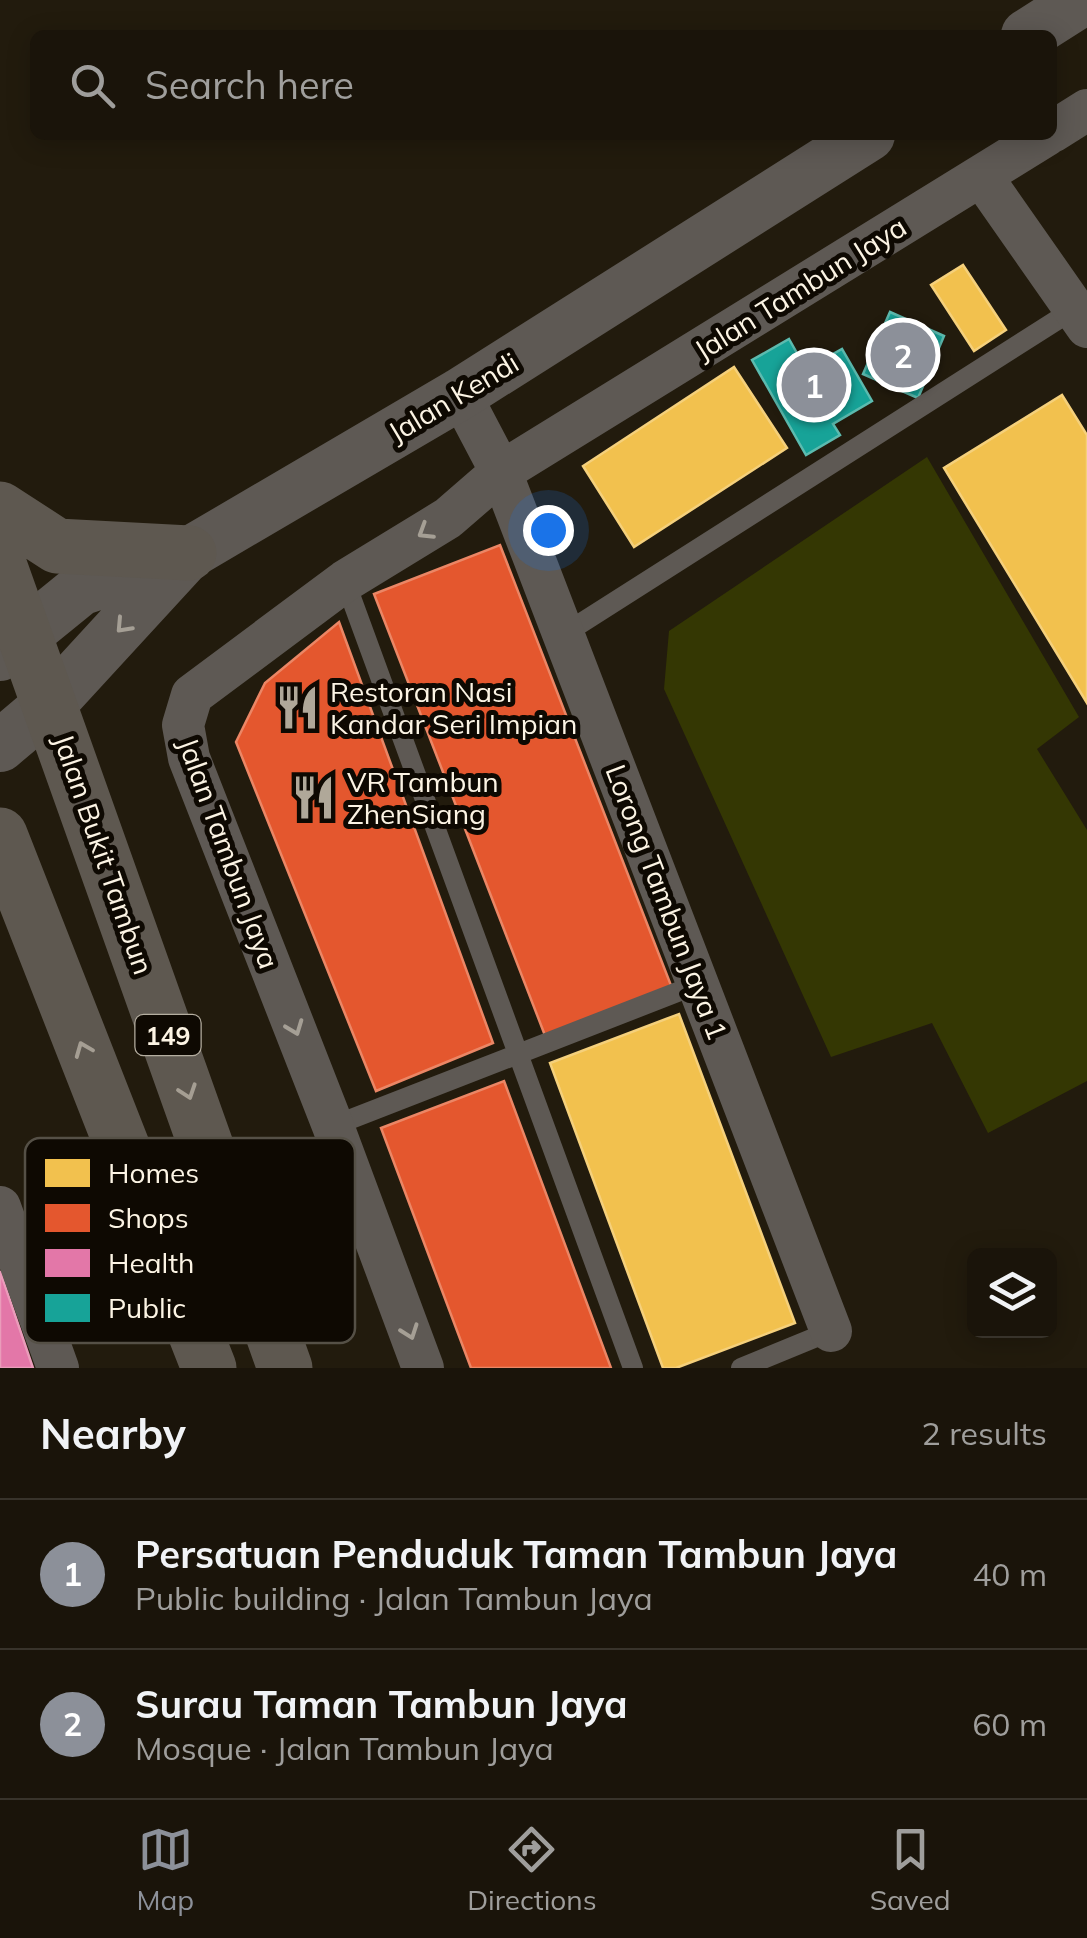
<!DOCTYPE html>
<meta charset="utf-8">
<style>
:root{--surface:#1a140a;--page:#272118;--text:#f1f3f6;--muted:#9f9e9c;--line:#38332b;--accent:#8c9099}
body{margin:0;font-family:Mulish,sans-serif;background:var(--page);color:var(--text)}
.controls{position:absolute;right:30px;bottom:30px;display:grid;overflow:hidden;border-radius:15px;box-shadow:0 5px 25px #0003}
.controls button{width:90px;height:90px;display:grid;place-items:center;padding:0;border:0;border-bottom:2px solid var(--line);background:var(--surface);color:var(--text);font:50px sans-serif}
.you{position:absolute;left:548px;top:530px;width:35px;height:35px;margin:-25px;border:8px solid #fff;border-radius:50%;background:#1a73e8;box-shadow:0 0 0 15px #1a73e833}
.badge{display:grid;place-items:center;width:65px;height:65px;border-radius:50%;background:var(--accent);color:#fff;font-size:32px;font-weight:700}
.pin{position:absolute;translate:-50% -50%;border:5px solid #fff;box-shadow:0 2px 10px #0006}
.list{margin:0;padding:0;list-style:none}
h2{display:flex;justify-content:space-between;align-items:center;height:130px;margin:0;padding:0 40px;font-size:42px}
h2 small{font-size:32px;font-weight:400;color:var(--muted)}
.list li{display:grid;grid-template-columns:65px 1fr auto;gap:30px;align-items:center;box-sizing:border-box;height:150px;padding:0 40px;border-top:2px solid var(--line)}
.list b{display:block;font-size:38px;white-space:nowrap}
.list p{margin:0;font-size:32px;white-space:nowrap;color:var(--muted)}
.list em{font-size:32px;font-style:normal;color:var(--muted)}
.icon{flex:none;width:55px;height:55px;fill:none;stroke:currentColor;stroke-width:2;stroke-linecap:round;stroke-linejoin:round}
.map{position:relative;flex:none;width:1087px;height:1368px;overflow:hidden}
.search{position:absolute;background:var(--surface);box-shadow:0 5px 25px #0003;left:30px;right:30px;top:30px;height:110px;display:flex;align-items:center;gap:25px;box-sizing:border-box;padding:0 35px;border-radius:15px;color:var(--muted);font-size:38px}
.sheet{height:430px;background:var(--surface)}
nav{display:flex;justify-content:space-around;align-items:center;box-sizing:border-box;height:140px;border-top:2px solid var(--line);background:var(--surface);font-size:28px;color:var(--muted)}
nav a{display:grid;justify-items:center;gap:5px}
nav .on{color:var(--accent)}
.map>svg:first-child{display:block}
</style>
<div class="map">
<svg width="1087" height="1368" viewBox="0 0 1087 1368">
<rect width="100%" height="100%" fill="#221b0d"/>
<!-- green -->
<path fill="#343703" d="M 927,457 L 1079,717 L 1037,749 L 1087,830 L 1087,1081 L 988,1133 L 932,1023 L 831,1057 L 664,689 L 669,631 Z"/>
<!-- homes -->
<path fill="#f2c14e" stroke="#f5d07b" stroke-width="2.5" d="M 963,265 L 1006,330 L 974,351 L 931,285 Z
M 734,367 L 787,448 L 634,547 L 583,466 Z
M 1062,395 L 1087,435 L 1087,703 L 944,468 Z
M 679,1014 L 795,1323 L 676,1368 L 663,1368 L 550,1063 Z"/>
<!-- shops -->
<path fill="#e4572e" stroke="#eb8665" stroke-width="2.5" d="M 500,545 L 672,988 L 546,1038 L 374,594 Z
M 339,622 L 493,1043 L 376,1091 L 236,742 L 265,683 Z
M 504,1081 L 611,1368 L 471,1368 L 381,1128 Z"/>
<!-- health -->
<path fill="#e377a8" stroke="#ea9cba" stroke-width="2.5" d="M 0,1271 L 33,1368 L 0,1368 Z"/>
<!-- public -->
<path fill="#17a398" stroke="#5cbbaf" stroke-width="2.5" d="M 890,312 L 944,336 L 918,398 L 863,374 Z
M 789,339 L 806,369 L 842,349 L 872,401 L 833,424 L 840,435 L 806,455 L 752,360 Z"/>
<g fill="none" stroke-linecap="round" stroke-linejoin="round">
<!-- service -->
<path stroke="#5e5954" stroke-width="20" d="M 345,581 L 633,1368
M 564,634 L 1076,308
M 333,1126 L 698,984
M 741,1368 L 831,1331"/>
<!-- minor -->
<path stroke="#5e5954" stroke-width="42" d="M 1052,132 L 1087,110
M 982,177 L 1087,327
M 460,394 L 501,472 L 831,1331
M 0,1207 L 58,1368
M 423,1368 L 333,1126 L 189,758 L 183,725 L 192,695 L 345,581 L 448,518 L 501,472 L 1047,135"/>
<!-- tertiary -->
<path stroke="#5e5954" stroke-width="52" d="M 1027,35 L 1082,0
M 0,655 L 80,590 L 189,553 L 460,394 L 869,135
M 0,746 L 51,703 L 187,555"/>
<!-- primary -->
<path stroke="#5e5850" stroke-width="55" d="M 0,509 L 57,546 L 189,553
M 0,567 L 285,1368
M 0,835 L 209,1368"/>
</g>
<!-- one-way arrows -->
<defs><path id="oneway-chevron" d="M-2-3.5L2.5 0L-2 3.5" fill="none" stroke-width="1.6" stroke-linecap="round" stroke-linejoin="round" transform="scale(2.5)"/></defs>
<g stroke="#a59f95">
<use href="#oneway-chevron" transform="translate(425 532) rotate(148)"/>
<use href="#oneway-chevron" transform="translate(123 626) rotate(133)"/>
<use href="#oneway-chevron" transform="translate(295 1028) rotate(69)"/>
<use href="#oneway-chevron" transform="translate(410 1332) rotate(70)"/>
</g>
<g stroke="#a59e93">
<use href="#oneway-chevron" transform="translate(83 1049) rotate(-112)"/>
<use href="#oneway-chevron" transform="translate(188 1092) rotate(71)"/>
</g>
<!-- icons -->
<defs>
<symbol id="restaurant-bare" viewBox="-9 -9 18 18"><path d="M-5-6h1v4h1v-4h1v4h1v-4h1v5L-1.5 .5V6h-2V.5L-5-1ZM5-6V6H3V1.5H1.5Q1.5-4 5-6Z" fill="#b0a899" stroke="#0e0902" stroke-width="2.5" paint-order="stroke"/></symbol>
</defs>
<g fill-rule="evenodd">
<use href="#restaurant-bare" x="266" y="676" width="63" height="63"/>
<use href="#restaurant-bare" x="282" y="766" width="63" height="63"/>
</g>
<g text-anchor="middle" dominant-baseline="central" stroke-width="10" stroke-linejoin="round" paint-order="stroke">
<!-- shield labels -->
<rect fill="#0e0902" stroke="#b5aea0" stroke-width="2.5" x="135.5" y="1015" width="65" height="40" rx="8"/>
<g font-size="25" font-weight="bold" fill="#fcf4e4">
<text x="168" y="1035">149</text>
</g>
<!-- street labels -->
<g font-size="28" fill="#fcf4e4" stroke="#0e0902">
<text transform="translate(800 288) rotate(-32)">Jalan Tambun Jaya</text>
<text transform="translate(453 397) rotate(-31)">Jalan Kendi</text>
<text transform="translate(229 853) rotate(70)">Jalan Tambun Jaya</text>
<text transform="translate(104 854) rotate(71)">Jalan Bukit Tambun</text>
<text transform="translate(667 902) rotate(69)">Lorong Tambun Jaya 1</text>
</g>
<!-- poi labels -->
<g font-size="28" fill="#fcf4e4" stroke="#0e0902" text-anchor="start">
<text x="330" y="691">Restoran Nasi<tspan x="330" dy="32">Kandar Seri Impian</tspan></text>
<text x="347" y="781">VR Tambun<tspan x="347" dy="32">ZhenSiang</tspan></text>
</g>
</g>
<!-- legend -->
<rect x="25" y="1138" width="330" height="205" rx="15" fill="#0e0902" stroke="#555046" stroke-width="2.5"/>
<rect x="45" y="1159" width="45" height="28" fill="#f2c14e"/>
<rect x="45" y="1204" width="45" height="28" fill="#e4572e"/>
<rect x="45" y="1249" width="45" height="28" fill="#e377a8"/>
<rect x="45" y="1294" width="45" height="28" fill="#17a398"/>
<g font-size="28" fill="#fcf4e4">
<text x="108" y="1183">Homes</text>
<text x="108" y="1228">Shops</text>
<text x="108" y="1273">Health</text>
<text x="108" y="1318">Public</text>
</g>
</svg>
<div class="controls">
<button><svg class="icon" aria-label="layers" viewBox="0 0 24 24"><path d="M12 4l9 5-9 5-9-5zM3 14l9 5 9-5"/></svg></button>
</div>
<div class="you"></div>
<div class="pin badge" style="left:814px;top:385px">1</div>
<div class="pin badge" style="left:903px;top:355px">2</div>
<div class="search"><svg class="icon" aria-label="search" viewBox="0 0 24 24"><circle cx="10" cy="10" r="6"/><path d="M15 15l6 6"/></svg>Search here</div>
</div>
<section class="sheet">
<h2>Nearby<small>2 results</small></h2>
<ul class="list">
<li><span class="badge">1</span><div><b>Persatuan Penduduk Taman Tambun Jaya</b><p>Public building · Jalan Tambun Jaya</p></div><em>40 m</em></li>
<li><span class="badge">2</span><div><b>Surau Taman Tambun Jaya</b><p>Mosque · Jalan Tambun Jaya</p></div><em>60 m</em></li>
</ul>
</section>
<nav>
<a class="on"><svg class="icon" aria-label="map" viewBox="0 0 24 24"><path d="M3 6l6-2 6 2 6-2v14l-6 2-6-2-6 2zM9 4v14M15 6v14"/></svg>Map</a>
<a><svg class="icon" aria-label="directions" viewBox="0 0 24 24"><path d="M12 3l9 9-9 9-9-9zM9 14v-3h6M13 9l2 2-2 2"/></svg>Directions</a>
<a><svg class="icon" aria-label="saved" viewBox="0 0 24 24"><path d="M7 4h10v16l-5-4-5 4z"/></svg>Saved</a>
</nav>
